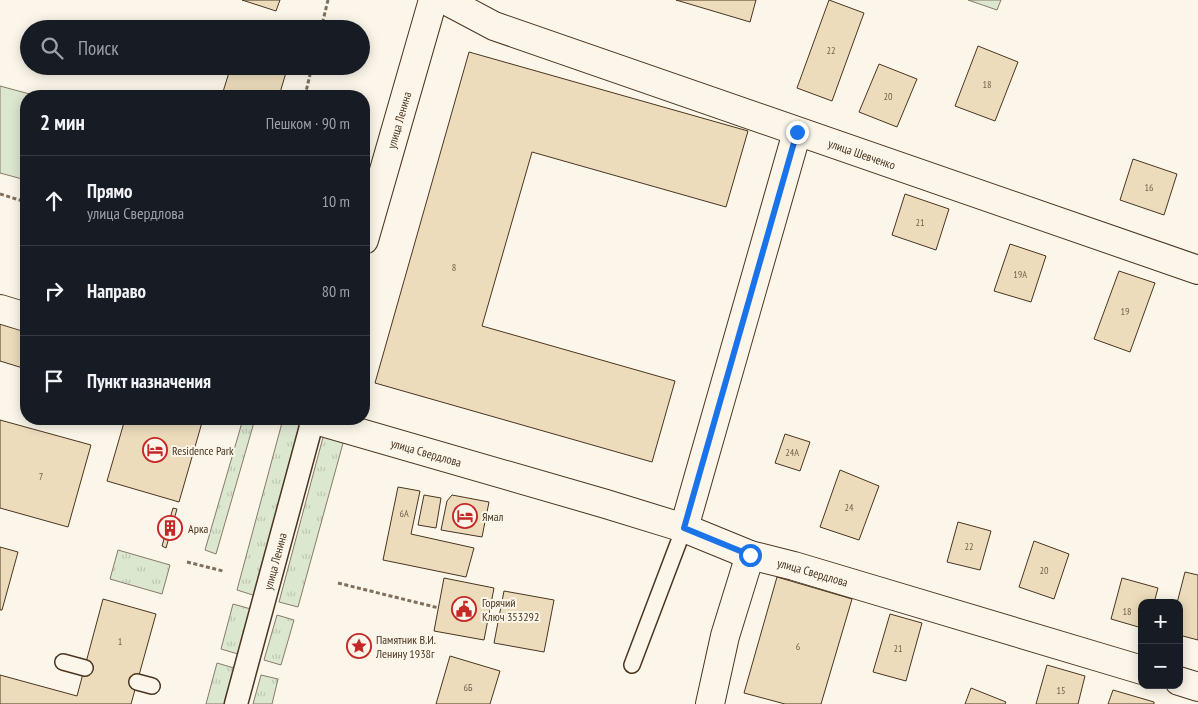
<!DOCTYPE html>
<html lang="ru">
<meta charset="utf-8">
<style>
:root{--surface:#171b24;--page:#20242c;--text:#f1f3f6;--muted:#9ea1a6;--line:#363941}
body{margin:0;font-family:"PT Sans Narrow",sans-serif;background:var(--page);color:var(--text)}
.controls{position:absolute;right:15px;bottom:15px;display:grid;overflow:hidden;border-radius:10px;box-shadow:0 2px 12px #0003}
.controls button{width:45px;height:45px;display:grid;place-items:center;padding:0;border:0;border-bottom:1px solid var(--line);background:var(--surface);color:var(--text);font:25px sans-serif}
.stop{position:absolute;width:15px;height:15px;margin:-11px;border:4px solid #1a73e8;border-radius:50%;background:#fff}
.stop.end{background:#1a73e8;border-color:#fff;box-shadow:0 1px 5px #0008}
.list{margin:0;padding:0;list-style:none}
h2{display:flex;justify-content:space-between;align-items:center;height:65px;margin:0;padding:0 20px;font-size:21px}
h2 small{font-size:16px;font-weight:400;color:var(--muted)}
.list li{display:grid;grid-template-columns:32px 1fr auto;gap:15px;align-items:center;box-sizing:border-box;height:90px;padding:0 20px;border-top:1px solid var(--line)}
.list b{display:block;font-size:19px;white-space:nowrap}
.list p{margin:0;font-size:16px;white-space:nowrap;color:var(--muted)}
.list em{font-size:16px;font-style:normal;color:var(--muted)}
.icon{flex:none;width:28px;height:28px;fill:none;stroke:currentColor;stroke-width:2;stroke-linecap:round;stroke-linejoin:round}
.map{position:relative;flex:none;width:1198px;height:704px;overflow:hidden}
.search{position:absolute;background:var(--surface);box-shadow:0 2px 12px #0003;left:20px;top:20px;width:350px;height:55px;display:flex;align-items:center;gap:12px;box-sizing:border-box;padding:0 18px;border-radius:28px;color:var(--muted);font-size:19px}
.panel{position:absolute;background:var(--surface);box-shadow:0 2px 12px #0003;left:20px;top:90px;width:350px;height:335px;border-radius:20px}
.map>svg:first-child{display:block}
</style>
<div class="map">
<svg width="1198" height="704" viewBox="0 0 1198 704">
<defs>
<pattern id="grass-tufts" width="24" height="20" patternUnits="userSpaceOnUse" patternTransform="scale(1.25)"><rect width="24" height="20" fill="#dce7d0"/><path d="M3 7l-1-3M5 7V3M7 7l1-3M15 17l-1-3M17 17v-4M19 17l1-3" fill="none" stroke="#bec7b2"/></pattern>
</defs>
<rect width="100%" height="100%" fill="#fbf6e9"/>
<!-- grass -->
<path fill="url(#grass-tufts)" stroke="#887966" d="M 243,419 L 255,419 L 216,554 L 205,550 Z
M 283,419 L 302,419 L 256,596 L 237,590 Z
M 325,430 L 345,436 L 298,607 L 279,602 Z
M 118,550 L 170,565 L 162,594 L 110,579 Z
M 233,604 L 251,609 L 238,654 L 221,649 Z
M 277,615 L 294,620 L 281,665 L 264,660 Z
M 217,663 L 234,668 L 224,704 L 206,704 Z
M 261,675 L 278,679 L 272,704 L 253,704 Z"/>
<!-- pitch -->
<path fill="#dce7d0" stroke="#887966" d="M 968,0 L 1001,0 L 997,10 Z
M 0,86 L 37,96 L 26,96 L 26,180 L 0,173 Z"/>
<!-- building -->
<path fill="#ecdcbc" stroke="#4a3520" d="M 242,0 L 280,0 L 276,11 Z
M 676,0 L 756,0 L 750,22 Z
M 829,0 L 864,13 L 832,101 L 797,88 Z
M 978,46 L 1018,62 L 995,121 L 955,106 Z
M 469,52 L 748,131 L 726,207 L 532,152 L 482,326 L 675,381 L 652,462 L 375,383 Z
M 879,64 L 917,79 L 897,127 L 859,112 Z
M 231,66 L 288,66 L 279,96 L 228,96 L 222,95 Z
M 1133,159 L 1177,174 L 1164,215 L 1120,200 Z
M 905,194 L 949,209 L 936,250 L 892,235 Z
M 1010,244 L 1046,256 L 1031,302 L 994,291 Z
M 1119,271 L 1155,283 L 1130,352 L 1094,339 Z
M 0,318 L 26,326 L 26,369 L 0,361 Z
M 125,419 L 203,419 L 179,502 L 107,481 Z
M 0,420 L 91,445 L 68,527 L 0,508 Z
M 785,434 L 810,442 L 800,471 L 775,463 Z
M 840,470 L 879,486 L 859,540 L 820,527 Z
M 398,487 L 420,491 L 411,534 L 474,548 L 466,577 L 383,560 Z
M 424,495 L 441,498 L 436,528 L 418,525 Z
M 452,495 L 489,502 L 482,537 L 441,530 L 447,501 Z
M 173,508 L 177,509 L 166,548 L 162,546 Z
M 958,522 L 991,531 L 980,570 L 947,562 Z
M 1034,541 L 1069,554 L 1054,599 L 1019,587 Z
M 0,547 L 18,552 L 2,610 L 0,610 Z
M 1185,572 L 1198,575 L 1198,640 L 1179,635 L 1179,603 L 1177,603 Z
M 777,577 L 852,599 L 821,704 L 785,704 L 744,693 Z
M 444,578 L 494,588 L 484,640 L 434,631 Z
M 1122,578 L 1158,588 L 1154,603 L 1142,603 L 1142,628 L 1111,619 Z
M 504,591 L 554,600 L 544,652 L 494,643 Z
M 103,599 L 156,614 L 131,704 L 0,704 L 0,675 L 77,696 Z
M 890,614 L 922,623 L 906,681 L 873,672 Z
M 450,656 L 500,671 L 490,704 L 436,704 Z
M 1047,665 L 1085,676 L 1078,704 L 1036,704 Z
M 971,688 L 1006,702 L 1005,704 L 965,704 Z
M 1113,690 L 1154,702 L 1154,704 L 1108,704 Z"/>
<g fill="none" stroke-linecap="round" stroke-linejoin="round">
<defs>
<path id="service" d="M 63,662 L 85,668
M 632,665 L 684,528
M 137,682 L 152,686"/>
<g id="pedestrian">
<path id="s1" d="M 236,704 L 313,419"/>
</g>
<g id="minor">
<path id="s2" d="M 445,0 L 494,26 L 1198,270"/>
<path id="s3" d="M 364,240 L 433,0"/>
<path d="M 0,309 L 26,317"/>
<path id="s4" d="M 312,419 L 606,504 L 684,528 L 750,555 L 794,566 L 1142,670"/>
<path d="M 684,528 L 797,132"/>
<path d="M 1179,681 L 1198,687"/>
<path d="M 710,704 L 725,636 L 750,555"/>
</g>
</defs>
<!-- service casing -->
<use href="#service" stroke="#4a3520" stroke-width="18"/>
<!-- pedestrian casing -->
<use href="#pedestrian" stroke="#4a3520" stroke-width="25"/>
<!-- minor casing -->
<use href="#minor" stroke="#4a3520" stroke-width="30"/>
<!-- path -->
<path stroke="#7f6f5c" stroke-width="3" stroke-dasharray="4 2.5" stroke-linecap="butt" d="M 321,29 L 328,0
M 305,96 L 312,66
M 0,194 L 26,202
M 187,562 L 223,571
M 338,583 L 439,608"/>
<!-- service -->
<use href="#service" stroke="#fbf6e9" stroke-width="15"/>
<!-- pedestrian -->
<use href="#pedestrian" stroke="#fbf6e9" stroke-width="22"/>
<!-- minor -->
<use href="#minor" stroke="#fbf6e9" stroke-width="28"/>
</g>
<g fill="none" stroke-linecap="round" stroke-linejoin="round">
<!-- route -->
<path stroke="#1a73e8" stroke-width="6" d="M 750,555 L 684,528 L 797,132"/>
</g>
<!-- icons -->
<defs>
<symbol id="hotel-ring" viewBox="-11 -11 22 22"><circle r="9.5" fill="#fbf6e9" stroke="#c62828" stroke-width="1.5"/><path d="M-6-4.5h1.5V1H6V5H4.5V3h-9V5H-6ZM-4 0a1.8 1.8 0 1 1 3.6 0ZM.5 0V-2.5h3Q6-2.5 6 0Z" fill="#c62828"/></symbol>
<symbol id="building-ring" viewBox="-11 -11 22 22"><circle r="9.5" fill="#fbf6e9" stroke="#c62828" stroke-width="1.5"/><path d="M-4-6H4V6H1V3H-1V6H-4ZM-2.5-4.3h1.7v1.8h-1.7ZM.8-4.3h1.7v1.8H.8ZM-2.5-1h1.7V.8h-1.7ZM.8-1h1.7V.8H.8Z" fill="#c62828"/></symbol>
<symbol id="civic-ring" viewBox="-11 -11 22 22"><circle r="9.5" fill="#fbf6e9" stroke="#c62828" stroke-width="1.5"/><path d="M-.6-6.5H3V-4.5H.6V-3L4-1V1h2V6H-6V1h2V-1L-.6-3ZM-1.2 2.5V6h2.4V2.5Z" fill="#c62828"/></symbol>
<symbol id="sight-ring" viewBox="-11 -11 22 22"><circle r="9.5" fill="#fbf6e9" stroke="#c62828" stroke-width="1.5"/><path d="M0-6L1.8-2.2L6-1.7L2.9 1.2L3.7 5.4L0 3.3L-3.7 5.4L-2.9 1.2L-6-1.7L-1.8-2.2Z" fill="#c62828"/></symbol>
</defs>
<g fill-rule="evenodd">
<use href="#hotel-ring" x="141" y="436" width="28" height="28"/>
<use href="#hotel-ring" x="451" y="502" width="28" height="28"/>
<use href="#building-ring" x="156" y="514" width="28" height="28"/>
<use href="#civic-ring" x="450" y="595" width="28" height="28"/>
<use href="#sight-ring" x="345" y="632" width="28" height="28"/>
</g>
<g text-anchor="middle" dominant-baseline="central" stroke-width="4" stroke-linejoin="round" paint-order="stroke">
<!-- number labels -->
<g font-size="10" fill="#725f47">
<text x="831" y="50">22</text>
<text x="987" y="84">18</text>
<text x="888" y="96">20</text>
<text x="1149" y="187">16</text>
<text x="920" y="222">21</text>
<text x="454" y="267">8</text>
<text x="1020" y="274">19А</text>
<text x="1125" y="311">19</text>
<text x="792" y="452">24А</text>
<text x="41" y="476">7</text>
<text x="849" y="507">24</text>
<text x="404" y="513">6А</text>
<text x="969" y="546">22</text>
<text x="1044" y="570">20</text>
<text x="1127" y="611">18</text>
<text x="120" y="641">1</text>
<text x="798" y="646">6</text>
<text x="898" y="648">21</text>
<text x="468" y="687">6Б</text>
<text x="1061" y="690">15</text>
</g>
<!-- street labels -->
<g font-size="12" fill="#4a3520" stroke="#fbf6e9">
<text stroke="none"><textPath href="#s3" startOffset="125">улица Ленина</textPath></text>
<text stroke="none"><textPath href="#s2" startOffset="445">улица Шевченко</textPath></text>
<text stroke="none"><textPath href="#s4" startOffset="119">улица Свердлова</textPath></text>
<text stroke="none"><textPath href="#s1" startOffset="148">улица Ленина</textPath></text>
<text stroke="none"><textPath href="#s4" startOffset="524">улица Свердлова</textPath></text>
</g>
<!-- poi labels -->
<g font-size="12" fill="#4a3520" stroke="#fbf6e9" text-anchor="start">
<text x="172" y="450">Residence Park</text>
<text x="482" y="516">Ямал</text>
<text x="188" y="528">Арка</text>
<text x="482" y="602">Горячий<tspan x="482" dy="14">Ключ 353292</tspan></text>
<text x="376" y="639">Памятник В.И.<tspan x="376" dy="14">Ленину 1938г</tspan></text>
</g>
</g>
</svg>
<div class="controls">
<button>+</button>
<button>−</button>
</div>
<div class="stop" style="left:750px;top:555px"></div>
<div class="stop end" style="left:797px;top:132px"></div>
<div class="search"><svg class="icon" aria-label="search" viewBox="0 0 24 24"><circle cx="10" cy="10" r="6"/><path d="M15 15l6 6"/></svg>Поиск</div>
<section class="panel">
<h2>2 мин<small>Пешком · 90 m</small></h2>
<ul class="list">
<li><svg class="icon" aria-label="ahead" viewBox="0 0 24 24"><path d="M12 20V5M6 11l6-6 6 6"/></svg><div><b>Прямо</b><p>улица Свердлова</p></div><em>10 m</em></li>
<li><svg class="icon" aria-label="right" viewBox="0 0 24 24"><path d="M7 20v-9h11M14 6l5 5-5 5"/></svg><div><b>Направо</b></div><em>80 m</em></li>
<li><svg class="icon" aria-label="arrive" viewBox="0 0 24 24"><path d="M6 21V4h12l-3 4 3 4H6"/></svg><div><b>Пункт назначения</b></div></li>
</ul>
</section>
</div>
